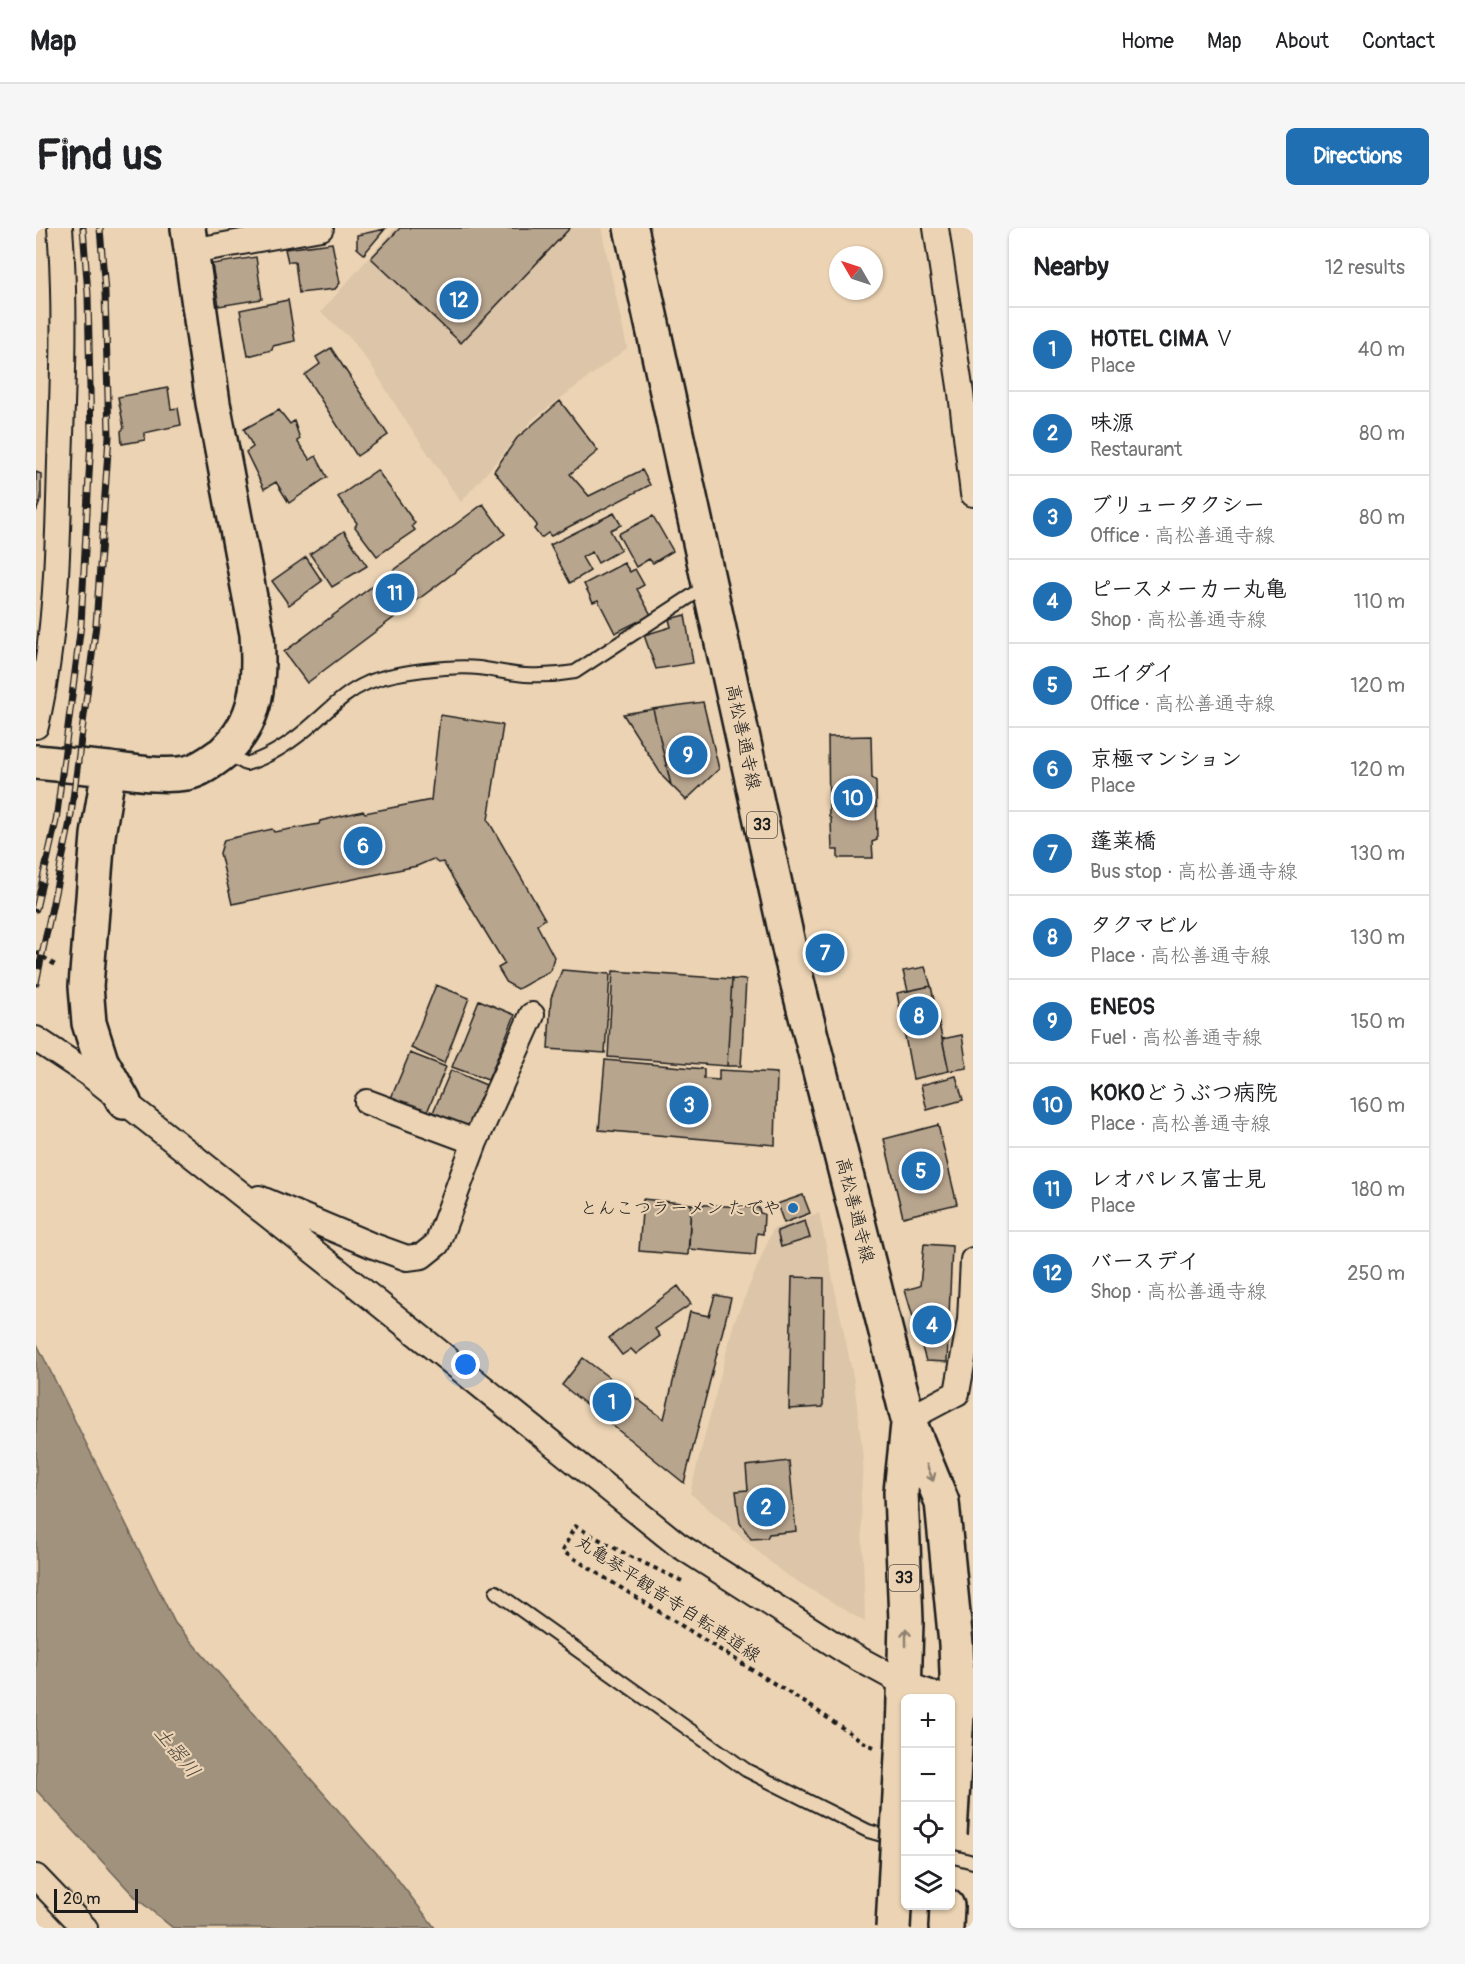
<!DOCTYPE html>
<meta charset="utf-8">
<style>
:root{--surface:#fff;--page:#f6f6f6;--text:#202124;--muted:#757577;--line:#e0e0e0;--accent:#1f6fb2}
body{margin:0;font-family:Pangolin,"Klee One",sans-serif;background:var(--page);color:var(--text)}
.controls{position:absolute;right:18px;bottom:18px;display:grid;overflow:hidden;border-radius:9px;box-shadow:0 2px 4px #0004}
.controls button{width:54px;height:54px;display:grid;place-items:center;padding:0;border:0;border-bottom:2px solid var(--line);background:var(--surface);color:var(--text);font:30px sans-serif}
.compass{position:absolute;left:793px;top:18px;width:54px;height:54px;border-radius:50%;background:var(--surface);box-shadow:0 2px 4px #0004;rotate:309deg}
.scale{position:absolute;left:18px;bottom:15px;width:84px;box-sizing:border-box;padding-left:6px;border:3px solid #1c1c1c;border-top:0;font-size:16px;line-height:21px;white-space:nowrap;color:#1c1c1c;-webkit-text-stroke:4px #ebd3b3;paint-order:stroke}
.you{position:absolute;left:430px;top:1137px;width:21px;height:21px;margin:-15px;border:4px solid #fff;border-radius:50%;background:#1a73e8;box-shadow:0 0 0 9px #1a73e833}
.badge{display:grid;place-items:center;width:39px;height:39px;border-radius:50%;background:var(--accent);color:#fff;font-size:20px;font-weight:700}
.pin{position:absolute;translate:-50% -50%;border:3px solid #fff;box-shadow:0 2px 6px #0006}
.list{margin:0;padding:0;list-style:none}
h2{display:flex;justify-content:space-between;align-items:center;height:78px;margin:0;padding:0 24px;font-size:26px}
h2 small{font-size:20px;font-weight:400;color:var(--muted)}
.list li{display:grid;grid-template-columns:39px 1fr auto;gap:18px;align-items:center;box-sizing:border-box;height:84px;padding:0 24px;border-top:2px solid var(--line)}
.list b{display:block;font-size:22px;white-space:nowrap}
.list p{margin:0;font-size:20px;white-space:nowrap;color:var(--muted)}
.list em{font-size:20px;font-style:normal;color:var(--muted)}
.icon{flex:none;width:33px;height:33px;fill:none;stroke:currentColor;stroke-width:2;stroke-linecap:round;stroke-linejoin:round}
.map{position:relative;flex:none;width:937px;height:1700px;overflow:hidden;border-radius:9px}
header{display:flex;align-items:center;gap:36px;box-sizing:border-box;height:84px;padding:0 30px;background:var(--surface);border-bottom:2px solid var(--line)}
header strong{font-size:28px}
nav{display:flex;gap:33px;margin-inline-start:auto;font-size:21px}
.intro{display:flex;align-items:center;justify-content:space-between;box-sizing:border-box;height:144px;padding:0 36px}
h1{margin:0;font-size:42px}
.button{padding:15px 27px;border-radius:9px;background:var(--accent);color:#fff;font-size:21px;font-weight:700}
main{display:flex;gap:36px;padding:0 36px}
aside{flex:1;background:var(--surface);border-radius:9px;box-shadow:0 2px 4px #0004}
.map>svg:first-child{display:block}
</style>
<header>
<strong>Map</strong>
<nav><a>Home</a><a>Map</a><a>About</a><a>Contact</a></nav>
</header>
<div class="intro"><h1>Find us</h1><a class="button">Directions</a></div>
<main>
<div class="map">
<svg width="937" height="1700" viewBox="0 0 937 1700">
<rect width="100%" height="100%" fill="#ebd3b3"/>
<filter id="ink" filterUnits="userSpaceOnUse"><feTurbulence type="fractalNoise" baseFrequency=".0167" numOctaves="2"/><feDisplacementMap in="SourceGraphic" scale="12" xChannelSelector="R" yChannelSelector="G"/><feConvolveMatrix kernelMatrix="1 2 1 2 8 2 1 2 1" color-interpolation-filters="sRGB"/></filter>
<g filter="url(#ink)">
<!-- built -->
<path fill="#dcc5a8" d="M 359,0 L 565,0 L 591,120 L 497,191 L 425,274 L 362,181 L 337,140 L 314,110 L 285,84 Z
M 783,985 L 818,1153 L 825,1212 L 827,1232 L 825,1267 L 829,1394 L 746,1344 L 654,1265 L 698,1095 L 737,1001 Z"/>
<!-- water -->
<path fill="#a1927e" stroke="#6c6357" stroke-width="1.5" d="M 0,1114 L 139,1395 L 356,1644 L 399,1700 L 137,1700 L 100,1670 L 0,1562 Z"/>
<!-- building -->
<path fill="#b8a58e" stroke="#1c1c1c" stroke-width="1.5" d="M 364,0 L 534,0 L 425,115 L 335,30 Z
M 349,1 L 328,26 L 321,20 L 321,7 Z
M 296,15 L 304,55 L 299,61 L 263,65 L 259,34 L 252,34 L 249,21 Z
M 220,29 L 226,71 L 183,78 L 176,36 Z
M 252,72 L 259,113 L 237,118 L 236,122 L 212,128 L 204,82 Z
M 295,120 L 352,207 L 321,228 L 269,147 L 284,136 L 280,129 Z
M 132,160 L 135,181 L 142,180 L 145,197 L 108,205 L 109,212 L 86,216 L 85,203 L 88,200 L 82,169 Z
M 524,173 L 562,223 L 534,246 L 553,268 L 606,242 L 614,257 L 515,308 L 512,305 L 505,310 L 498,301 L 501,297 L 458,243 L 481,210 Z
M 243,182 L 254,196 L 258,193 L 264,211 L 261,213 L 274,232 L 280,228 L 291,249 L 253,275 L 240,254 L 228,261 L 210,224 L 217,219 L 208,201 Z
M 341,242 L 379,295 L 376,298 L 379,302 L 341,328 L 319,299 L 321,295 L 302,269 Z
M 0,244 L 5,246 L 5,271 L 0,284 Z
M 447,276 L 469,306 L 271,455 L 248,424 Z
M 578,285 L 585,297 L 574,302 L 585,322 L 562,335 L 556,324 L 546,329 L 554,343 L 534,355 L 514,317 Z
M 617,288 L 637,323 L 617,335 L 613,331 L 600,339 L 582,306 Z
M 308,303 L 331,338 L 296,359 L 274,326 Z
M 270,329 L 286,353 L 253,377 L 236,353 Z
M 588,335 L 594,344 L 599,341 L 608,357 L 601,361 L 615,387 L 579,405 L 562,372 L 557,374 L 548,356 Z
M 649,387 L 657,435 L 620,441 L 608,407 L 635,399 L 633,391 Z
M 667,474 L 683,541 L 650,572 L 635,557 L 617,481 Z
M 617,481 L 635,557 L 627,549 L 587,486 Z
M 404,487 L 467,497 L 452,592 L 509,691 L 501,697 L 518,729 L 514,743 L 482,761 L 471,755 L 462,740 L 469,736 L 407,634 L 402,635 L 397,631 L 381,638 L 196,676 L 184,625 L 188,612 L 236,601 L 238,604 L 283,596 L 284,593 L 327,583 L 329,585 L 395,572 Z
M 835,508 L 836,550 L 840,553 L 841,612 L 836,614 L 837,630 L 802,630 L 802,622 L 796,622 L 795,591 L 793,588 L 792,509 Z
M 889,739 L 895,758 L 872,763 L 867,743 Z
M 526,742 L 574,746 L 569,825 L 512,821 L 515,770 Z
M 577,743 L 696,751 L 691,838 L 572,829 Z
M 696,751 L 710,752 L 705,838 L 691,838 Z
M 400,757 L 433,770 L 408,835 L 375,820 Z
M 895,758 L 913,843 L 877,851 L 861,765 Z
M 443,772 L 479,787 L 452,852 L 416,839 Z
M 926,807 L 931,840 L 913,843 L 906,811 Z
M 374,825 L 410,839 L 391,884 L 355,870 Z
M 569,832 L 668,841 L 668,851 L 683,852 L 683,842 L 741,845 L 739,917 L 563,902 Z
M 415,842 L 450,857 L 431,903 L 395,889 Z
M 920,848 L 927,872 L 891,882 L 885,857 Z
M 902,897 L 921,976 L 867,989 L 848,911 Z
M 767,967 L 774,985 L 748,995 L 741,976 Z
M 607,971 L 655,976 L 652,1027 L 603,1023 Z
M 655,976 L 723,980 L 724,985 L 728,986 L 727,1006 L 721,1005 L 719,1027 L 653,1021 Z
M 769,993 L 774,1010 L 745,1019 L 741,1003 Z
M 888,1016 L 916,1018 L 911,1134 L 890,1133 L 869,1062 L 884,1058 Z
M 756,1049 L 788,1050 L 787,1179 L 753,1181 Z
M 642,1058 L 655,1076 L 619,1101 L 624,1108 L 600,1126 L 595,1121 L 586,1127 L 573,1110 Z
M 679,1067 L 695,1070 L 648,1255 L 526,1157 L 547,1130 L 628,1191 L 654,1084 L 673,1088 Z
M 753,1233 L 760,1303 L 733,1306 L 731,1310 L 715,1311 L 704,1295 L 700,1263 L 712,1262 L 710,1238 Z"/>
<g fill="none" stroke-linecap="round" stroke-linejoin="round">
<defs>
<path id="lane" d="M 189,524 L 210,536 C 237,528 259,512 280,493 C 296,479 310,464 331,455 C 355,444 417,437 443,440 C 458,442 473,446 489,447 C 506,448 522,447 539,444 L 672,357
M 460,1364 L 710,1542 L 832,1603 L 860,1611
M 914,1628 L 937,1634"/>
<path id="street" d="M 900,0 L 925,165 L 937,266
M 155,23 L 285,0
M 0,498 C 20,411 22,322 24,234 C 27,156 30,77 24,0
M 0,811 L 53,846 L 305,1045 L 641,1316 L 812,1425 L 869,1456 L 909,1470
M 331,874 L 439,914
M 223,970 L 335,1017 L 371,1030 L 386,1028 L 401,1016 L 439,914 L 496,787
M 872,1191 L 921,1165 L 934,1092 L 937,1032
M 0,1649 L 49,1700"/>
<path id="secondary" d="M 0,534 L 73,541 L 62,607 L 50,758 L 53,795 L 65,833 L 88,874
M 73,541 C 98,544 125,549 151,545 C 165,542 176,533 187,525 C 223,493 224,451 221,406 L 177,175 L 152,0"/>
<path id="primary" d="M 595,0 L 755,729 L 872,1191 L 906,1274 L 920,1416 L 922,1475 L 920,1502
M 867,1509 L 870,1393 L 865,1264 L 872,1196
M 910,1700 L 911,1678"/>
</defs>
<!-- lane casing -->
<use href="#lane" stroke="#1c1c1c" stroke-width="16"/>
<!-- street casing -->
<use href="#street" stroke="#1c1c1c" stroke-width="28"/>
<!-- secondary casing -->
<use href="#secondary" stroke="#1c1c1c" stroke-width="38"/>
<!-- primary casing -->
<use href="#primary" stroke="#1c1c1c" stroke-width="38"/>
<!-- path -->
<path stroke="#1c1c1c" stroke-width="4" stroke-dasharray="4.5 4.5" stroke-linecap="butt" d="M 0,724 L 22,739
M 646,1353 L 593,1328 L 539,1298 L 526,1323 L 771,1476 L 829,1515 L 838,1519"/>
<!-- lane -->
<use href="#lane" stroke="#ebd3b3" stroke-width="12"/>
<!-- street -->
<use href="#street" stroke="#ebd3b3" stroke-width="24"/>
<!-- secondary -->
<use href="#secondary" stroke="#ebd3b3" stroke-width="33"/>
<!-- primary -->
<use href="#primary" stroke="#ebd3b3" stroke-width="33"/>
<defs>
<path id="rail" d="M 0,681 L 20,593 L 45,397 L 55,210 L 52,66 L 47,0
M 0,755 L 34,594 L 60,397 L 73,208 L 69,64 L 64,0"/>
</defs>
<!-- rail casing -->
<use href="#rail" stroke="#1c1c1c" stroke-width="7"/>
<!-- rail -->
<use href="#rail" stroke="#ebd3b3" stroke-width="4.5" stroke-dasharray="14" stroke-linecap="butt"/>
<defs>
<path id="primary-bridge" d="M 914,1606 L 920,1502
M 857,1700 L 867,1509"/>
</defs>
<!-- primary-bridge casing -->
<use href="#primary-bridge" stroke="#1c1c1c" stroke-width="38" stroke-linecap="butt"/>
<!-- primary-bridge -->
<use href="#primary-bridge" stroke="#ebd3b3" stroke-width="33"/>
</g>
<!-- one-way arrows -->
<defs><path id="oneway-shaft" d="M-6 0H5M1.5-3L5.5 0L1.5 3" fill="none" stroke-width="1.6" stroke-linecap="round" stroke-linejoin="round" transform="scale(1.5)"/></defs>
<g stroke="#8e816f">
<use href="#oneway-shaft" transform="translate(894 1245) rotate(68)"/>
<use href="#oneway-shaft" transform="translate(870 1409) rotate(-90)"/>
</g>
</g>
<!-- markers -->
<circle fill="#1f6fb2" stroke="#ebd3b3" stroke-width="2" cx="757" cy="980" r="6"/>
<g text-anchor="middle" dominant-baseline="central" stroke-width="4.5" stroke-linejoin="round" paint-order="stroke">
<!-- shield labels -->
<g fill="#ebd3b3" stroke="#5a5349" stroke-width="1.5">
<rect x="711" y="584" width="30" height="26" rx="4.5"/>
<rect x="853" y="1337" width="30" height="26" rx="4.5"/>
</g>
<g font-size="16" font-weight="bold" fill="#1c1c1c">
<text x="726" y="597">33</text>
<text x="868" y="1350">33</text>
</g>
<!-- street labels -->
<g font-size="18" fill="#1c1c1c" stroke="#ebd3b3">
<text transform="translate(707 509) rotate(78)">高松善通寺線</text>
<text transform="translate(819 982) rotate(76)">高松善通寺線</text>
<text transform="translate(632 1371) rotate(33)">丸亀琴平観音寺自転車道線</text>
</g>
<!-- poi labels -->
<g font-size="18" fill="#1c1c1c" stroke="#ebd3b3" text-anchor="end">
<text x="745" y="980">とんこつラーメン たでや</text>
</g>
<!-- water labels -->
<g font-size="20" font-style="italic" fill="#4b453e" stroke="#ebd3b3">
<text transform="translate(141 1524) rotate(51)">土器川</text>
</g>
</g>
</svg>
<div class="controls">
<button>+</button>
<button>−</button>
<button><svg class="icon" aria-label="locate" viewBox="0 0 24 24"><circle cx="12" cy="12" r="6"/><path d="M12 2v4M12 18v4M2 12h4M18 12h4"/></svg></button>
<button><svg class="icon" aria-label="layers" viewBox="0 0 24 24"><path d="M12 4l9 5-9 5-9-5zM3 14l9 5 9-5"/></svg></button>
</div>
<svg class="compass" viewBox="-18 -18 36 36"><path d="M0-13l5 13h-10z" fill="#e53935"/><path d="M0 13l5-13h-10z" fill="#757577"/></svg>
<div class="scale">20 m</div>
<div class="you"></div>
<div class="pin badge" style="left:576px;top:1174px">1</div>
<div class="pin badge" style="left:730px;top:1279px">2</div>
<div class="pin badge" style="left:653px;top:877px">3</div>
<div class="pin badge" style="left:896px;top:1097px">4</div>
<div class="pin badge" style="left:885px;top:943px">5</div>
<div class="pin badge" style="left:327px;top:618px">6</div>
<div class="pin badge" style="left:789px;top:725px">7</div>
<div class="pin badge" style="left:883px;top:788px">8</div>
<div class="pin badge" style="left:652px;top:527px">9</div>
<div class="pin badge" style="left:817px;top:570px">10</div>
<div class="pin badge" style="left:359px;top:365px">11</div>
<div class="pin badge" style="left:423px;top:72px">12</div>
</div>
<aside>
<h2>Nearby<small>12 results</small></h2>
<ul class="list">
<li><span class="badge">1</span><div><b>HOTEL CIMA Ⅴ</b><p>Place</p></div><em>40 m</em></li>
<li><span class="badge">2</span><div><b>味源</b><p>Restaurant</p></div><em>80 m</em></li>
<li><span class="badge">3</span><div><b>ブリュータクシー</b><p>Office · 高松善通寺線</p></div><em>80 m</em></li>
<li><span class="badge">4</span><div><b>ピースメーカー丸亀</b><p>Shop · 高松善通寺線</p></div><em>110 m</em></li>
<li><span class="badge">5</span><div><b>エイダイ</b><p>Office · 高松善通寺線</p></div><em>120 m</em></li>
<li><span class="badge">6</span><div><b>京極マンション</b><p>Place</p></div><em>120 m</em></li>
<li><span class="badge">7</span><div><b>蓬莱橋</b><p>Bus stop · 高松善通寺線</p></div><em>130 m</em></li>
<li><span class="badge">8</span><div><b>タクマビル</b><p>Place · 高松善通寺線</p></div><em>130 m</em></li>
<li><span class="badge">9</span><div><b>ENEOS</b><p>Fuel · 高松善通寺線</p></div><em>150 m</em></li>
<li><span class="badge">10</span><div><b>KOKOどうぶつ病院</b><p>Place · 高松善通寺線</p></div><em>160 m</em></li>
<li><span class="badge">11</span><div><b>レオパレス富士見</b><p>Place</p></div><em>180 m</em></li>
<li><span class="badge">12</span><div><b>バースデイ</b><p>Shop · 高松善通寺線</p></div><em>250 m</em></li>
</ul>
</aside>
</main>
